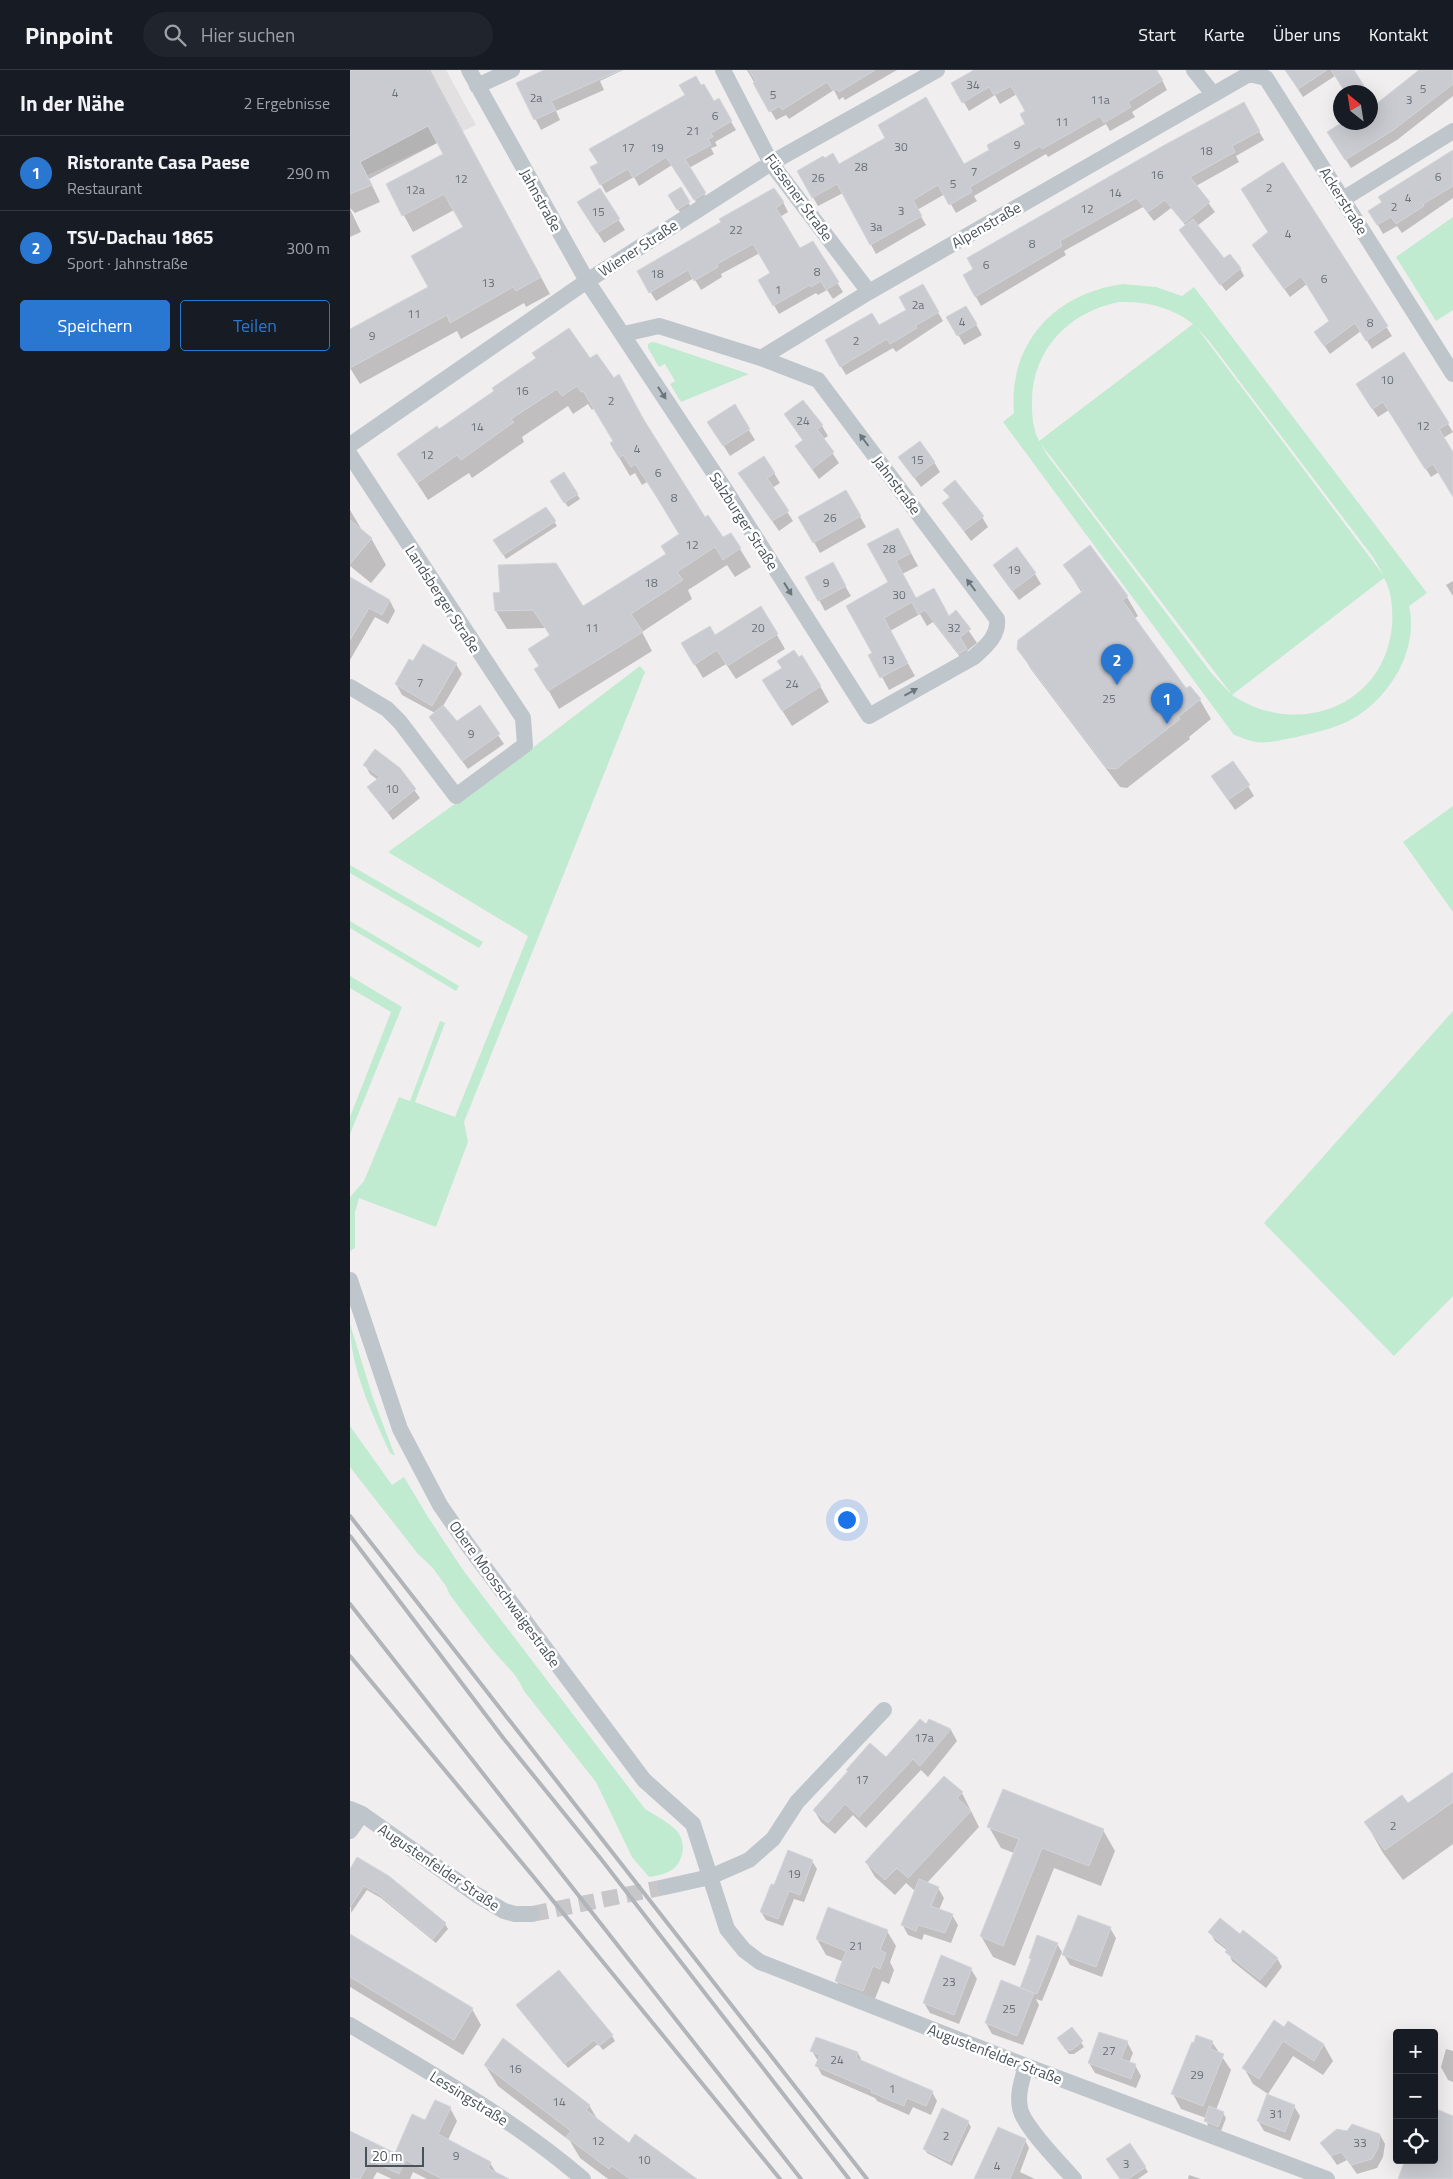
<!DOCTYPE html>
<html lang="de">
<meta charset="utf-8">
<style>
:root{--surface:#171b24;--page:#20242c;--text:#f1f3f6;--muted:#9ea1a6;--line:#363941;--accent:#2977d1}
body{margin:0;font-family:"Titillium Web",sans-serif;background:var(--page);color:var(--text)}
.controls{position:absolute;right:15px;bottom:15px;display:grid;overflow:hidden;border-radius:5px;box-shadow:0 5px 20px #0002}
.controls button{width:45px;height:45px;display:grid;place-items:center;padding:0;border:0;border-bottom:1px solid var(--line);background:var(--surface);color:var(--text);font:25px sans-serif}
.compass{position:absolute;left:983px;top:15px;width:45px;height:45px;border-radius:50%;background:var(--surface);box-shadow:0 5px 20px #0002;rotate:330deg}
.scale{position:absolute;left:15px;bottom:12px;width:59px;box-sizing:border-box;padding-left:5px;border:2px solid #48525a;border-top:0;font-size:14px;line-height:18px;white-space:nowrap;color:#48525a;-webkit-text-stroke:4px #fff;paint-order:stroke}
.you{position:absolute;left:496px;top:1449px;width:18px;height:18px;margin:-12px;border:4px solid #fff;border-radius:50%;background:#1a73e8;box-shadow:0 0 0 8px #1a73e833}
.badge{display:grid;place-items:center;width:32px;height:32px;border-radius:50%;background:var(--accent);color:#fff;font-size:16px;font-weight:700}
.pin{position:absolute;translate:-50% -41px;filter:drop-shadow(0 1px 2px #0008)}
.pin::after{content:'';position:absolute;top:26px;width:18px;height:15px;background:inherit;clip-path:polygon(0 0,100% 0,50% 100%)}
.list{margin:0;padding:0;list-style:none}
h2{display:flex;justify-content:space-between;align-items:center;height:65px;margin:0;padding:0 20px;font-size:21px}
h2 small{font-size:16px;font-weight:400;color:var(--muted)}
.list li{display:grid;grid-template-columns:32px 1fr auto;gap:15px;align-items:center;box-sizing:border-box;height:75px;padding:0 20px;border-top:1px solid var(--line)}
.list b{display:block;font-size:19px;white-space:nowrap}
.list p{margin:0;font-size:16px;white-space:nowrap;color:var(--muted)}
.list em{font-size:16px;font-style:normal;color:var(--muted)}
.actions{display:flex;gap:10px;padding:15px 20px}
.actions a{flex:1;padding:11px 0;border:1px solid var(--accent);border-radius:5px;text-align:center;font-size:18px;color:var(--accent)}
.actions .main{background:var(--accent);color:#fff}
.icon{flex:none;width:28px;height:28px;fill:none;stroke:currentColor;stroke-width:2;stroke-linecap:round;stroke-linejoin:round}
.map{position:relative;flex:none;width:1103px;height:2109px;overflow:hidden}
header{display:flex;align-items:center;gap:30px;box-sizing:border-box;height:70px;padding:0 25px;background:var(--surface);border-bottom:1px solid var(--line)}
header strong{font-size:24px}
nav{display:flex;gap:28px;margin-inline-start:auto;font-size:18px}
.search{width:350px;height:45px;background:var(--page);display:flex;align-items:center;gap:12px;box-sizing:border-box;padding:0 18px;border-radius:28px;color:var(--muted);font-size:19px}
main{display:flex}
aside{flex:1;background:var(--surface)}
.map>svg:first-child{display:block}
</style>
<header>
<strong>Pinpoint</strong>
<div class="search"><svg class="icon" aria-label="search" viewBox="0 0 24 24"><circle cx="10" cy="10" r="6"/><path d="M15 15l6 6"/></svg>Hier suchen</div>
<nav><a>Start</a><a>Karte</a><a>Über uns</a><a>Kontakt</a></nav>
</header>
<main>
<aside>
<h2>In der Nähe<small>2 Ergebnisse</small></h2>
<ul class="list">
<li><span class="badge">1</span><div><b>Ristorante Casa Paese</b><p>Restaurant</p></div><em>290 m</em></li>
<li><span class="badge">2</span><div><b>TSV-Dachau 1865</b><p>Sport · Jahnstraße</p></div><em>300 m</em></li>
</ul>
<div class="actions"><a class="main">Speichern</a><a>Teilen</a></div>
</aside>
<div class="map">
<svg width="1103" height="2109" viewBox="0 0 1103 2109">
<rect width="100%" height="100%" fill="#f1eeef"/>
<!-- education -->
<path fill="#e2e0e0" d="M 0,0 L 96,0 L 126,55 L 0,113 Z"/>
<!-- green -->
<path fill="#c0ebd0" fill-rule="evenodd" d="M 1103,147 L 1103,240 L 1086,251 L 1046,187 Z
M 773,214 L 806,217 L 832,226 L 844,217 L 1077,523 L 1059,536 C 1070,583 1035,636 992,654 C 978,660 962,663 947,667 C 934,669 919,674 906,672 C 898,671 891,667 884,665 L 653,352 L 664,343 C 658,273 705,223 773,214 ZM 769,232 C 796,231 822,237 843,254 L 689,371 C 683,360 682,346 682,334 C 681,281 718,242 769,232 ZM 847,258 L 859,271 L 1023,487 L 1034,506 ZM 691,374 L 880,622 L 880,623 L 862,604 L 698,386 ZM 1034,508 C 1042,522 1043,540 1042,556 C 1034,638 946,668 882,625 Z
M 302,272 L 307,273 L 399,304 L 331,332 L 320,314 L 325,311 L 315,294 L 309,297 L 298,278 L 298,274 Z
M 290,596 L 295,602 L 114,1052 L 118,1072 L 86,1157 L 9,1128 L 5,1142 L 5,1178 L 0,1181 L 0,1127 L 14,1111 L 49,1027 L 60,1031 L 90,951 L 95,953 L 65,1032 L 105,1047 L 178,866 L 38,782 L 177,682 Z
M 1103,736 L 1103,842 L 1053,772 Z
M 0,795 L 133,872 L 129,878 L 0,803 Z
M 0,851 L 109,916 L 106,921 L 0,858 Z
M 0,906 L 52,937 L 0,1064 L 0,1047 L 41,942 L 0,918 Z
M 1103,941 L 1103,1226 L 1044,1286 L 914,1153 Z
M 0,1254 L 23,1328 L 45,1386 L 40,1383 C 22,1343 0,1298 0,1254 Z
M 0,1356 L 42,1415 L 54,1407 L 78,1447 L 113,1500 L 295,1739 C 305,1745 316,1751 325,1759 C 338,1771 334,1795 318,1802 C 312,1805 305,1806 299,1807 L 282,1787 L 246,1712 L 174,1621 C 165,1602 158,1598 146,1584 C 130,1565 115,1545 100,1525 L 96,1516 L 82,1497 L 68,1484 L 0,1397 Z"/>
<!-- shadow -->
<path fill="#0003" d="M 0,0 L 80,0 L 200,224 L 176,237 L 174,233 L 111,269 L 107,261 L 10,314 L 0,298 L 0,261 L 79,217 L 114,158 L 104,140 L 63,162 L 37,115 L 95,85 L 89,72 L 19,109 L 30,132 L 5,143 L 0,138 Z
M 197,0 L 273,0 L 250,11 L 254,20 L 206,41 L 210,50 L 191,60 L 168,14 Z
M 397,0 L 547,0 L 495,30 L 493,27 L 489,30 L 484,20 L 439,49 L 436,45 L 426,50 Z
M 627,0 L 807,0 L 817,20 L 782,42 L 785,47 L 760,61 L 756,54 L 698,87 L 696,84 L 624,126 L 627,131 L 606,143 L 595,124 L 567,140 L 576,155 L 526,184 L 493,123 L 468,136 L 448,101 L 489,96 L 613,96 L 641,80 L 677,54 L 677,41 L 667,24 L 650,34 L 645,25 L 619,41 L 603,14 Z
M 936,0 L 989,0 L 991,2 L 953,27 Z
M 1071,0 L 1103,0 L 1103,26 L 1047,70 L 1001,98 L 984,71 L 1021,52 L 1026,36 Z
M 368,30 L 386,60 L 365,72 L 367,76 L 361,78 L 364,84 L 339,98 L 359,132 L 350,138 L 322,95 L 289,116 L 284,107 L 256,123 L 242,98 Z
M 893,34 L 914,70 L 886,86 L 889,92 L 846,116 L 865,142 L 847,156 L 874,190 L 890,198 L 894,206 L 876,221 L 835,168 L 830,160 L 836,156 L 821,138 L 804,151 L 793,137 L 714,181 L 716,185 L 631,236 L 614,205 Z
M 1103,81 L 1103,128 L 1052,163 L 1047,156 L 1033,164 L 1020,141 L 1033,133 L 1030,128 Z
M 933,94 L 1042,266 L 1022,279 L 1011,261 L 980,284 L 971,271 L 980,251 L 957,214 L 940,227 L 904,176 L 919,163 Z
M 249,119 L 275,160 L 254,173 L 235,143 Z
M 330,119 L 341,137 L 331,144 L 320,126 Z
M 433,132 L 438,142 L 430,147 L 450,180 L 462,172 L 493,222 L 483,229 L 477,220 L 468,225 L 466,223 L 429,244 L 410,211 L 422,204 L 410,183 L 371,204 L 372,207 L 351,220 L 344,208 L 306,231 L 288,202 Z
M 0,139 L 11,162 L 0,167 Z
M 572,215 L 593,251 L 546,282 L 543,278 L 496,305 L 476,271 L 529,256 L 558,241 Z
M 616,237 L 632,265 L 614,275 L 598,247 Z
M 240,290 L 297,357 L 355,449 L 373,469 L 390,479 L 401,497 L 385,507 L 377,495 L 338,520 L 342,529 L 292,562 L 302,581 L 209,639 L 197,618 L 190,597 L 200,566 L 195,558 L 157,559 L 146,541 L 233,538 L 317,485 L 330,464 L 297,412 L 292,415 L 285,403 L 280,406 L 261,374 L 264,372 L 244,338 L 242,340 L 238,334 L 223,344 L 218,336 L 172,367 L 174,372 L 122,408 L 119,403 L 78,430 L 48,384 L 89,361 Z
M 1012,323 L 1098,354 L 1103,362 L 1093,368 L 1103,384 L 1103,425 L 1089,402 L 1081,407 L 1039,340 L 1028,347 Z
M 384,336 L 405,370 L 380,386 L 365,362 Z
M 435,345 L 472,356 L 478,366 L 473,369 L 489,393 L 469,409 L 446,377 L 453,371 Z
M 550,388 L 584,392 L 590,402 L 571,417 Z
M 424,403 L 430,413 L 422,418 L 443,451 L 429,461 L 396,413 Z
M 214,404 L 230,429 L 218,437 L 201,411 Z
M 595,420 L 632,447 L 638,457 L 621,471 L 594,434 L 600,429 Z
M 496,422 L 516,457 L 470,483 L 450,447 Z
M 196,438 L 207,456 L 156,489 L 145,471 Z
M 0,440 L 13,462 L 21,468 L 36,495 L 21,513 L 0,496 Z
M 555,472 L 568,496 L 552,504 L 566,529 L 599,547 L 606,542 L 627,573 L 617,581 L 623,593 L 617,596 L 583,552 L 577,556 L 570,544 L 540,561 L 565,606 L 539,620 L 532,607 L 524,584 L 539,513 L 519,475 Z
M 740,477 L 777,527 L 788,546 L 784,549 L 836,620 L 850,630 L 861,649 L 839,667 L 840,669 L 777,718 L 770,717 L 680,598 L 669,578 L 732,523 L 715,496 Z
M 482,494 L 501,526 L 475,541 L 457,508 Z
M 644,496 L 685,504 L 691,514 L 669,530 Z
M 0,507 L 40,531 L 45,541 L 38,554 L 25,547 L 0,590 Z
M 1103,511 L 1103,526 L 1096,515 Z
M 427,565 L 435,579 L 386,609 L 376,594 L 353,608 L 341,588 L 365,566 Z
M 64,592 L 106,594 L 112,604 L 93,636 L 107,653 L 129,637 L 154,674 L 118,699 L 86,656 L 80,647 L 85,643 L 52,625 L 46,614 Z
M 470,616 L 479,632 L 442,656 L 423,626 Z
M 15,695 L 49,699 L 70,728 L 43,750 L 19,717 L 28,710 L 20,704 Z
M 898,716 L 904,726 L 885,740 L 869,717 Z
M 576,1656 L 601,1660 L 607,1671 L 578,1707 L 571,1700 L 516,1758 L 503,1745 L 485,1764 L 471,1752 L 464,1740 L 536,1689 Z
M 1103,1703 L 1103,1774 L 1053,1810 L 1033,1783 L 1016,1753 L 1058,1735 Z
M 612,1723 L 629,1757 L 576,1814 L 588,1818 L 594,1828 L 589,1840 L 602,1845 L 608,1855 L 601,1873 L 574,1864 L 572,1870 L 558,1865 L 552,1854 L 565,1821 L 556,1813 L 545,1825 L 525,1807 L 516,1792 Z
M 639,1757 L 753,1760 L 765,1781 L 751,1816 L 704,1798 L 665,1896 L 643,1887 L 631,1866 L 664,1783 L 651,1778 Z
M 462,1791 L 467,1799 L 454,1832 L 444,1829 L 433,1856 L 416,1850 L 411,1842 L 425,1817 Z
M 0,1801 L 38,1807 L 95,1854 L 98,1859 L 86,1873 L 31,1828 L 17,1820 L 1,1843 Z
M 760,1858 L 766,1868 L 752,1907 L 720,1895 L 714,1885 Z
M 537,1861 L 546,1876 L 540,1892 L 544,1900 L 539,1914 L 532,1911 L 522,1936 L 495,1926 L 486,1910 L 494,1892 L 476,1885 L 467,1869 Z
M 860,1862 L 927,1888 L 932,1897 L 916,1918 L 882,1891 L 878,1881 L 865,1871 Z
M 0,1866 L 122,1939 L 131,1955 L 113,1985 L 0,1917 Z
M 707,1874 L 712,1882 L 692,1931 L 686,1929 L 689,1935 L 673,1975 L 642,1964 L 636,1953 L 673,1920 L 682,1891 L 680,1888 Z
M 621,1899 L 627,1909 L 609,1954 L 580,1943 L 574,1933 Z
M 170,1940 L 262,1966 L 265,1971 L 253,1980 L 248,1974 L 218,1998 Z
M 939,1953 L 974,1975 L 983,1991 L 973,2005 L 943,1986 L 918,2024 L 903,2014 L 894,1998 Z
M 722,1959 L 734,1977 L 724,1984 L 719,1984 L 711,1973 Z
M 467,1968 L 508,1983 L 513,1993 L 582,2022 L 587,2031 L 581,2045 L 563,2037 L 559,2045 L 527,2031 L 525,2028 L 472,2005 L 467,1996 L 468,1991 L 462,1981 Z
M 777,1972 L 783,1983 L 779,1993 L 785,1995 L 791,2006 L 786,2018 L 745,2003 L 739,1993 Z
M 862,1972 L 881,2000 L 866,2040 L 873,2043 L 876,2048 L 871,2061 L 858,2056 L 856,2048 L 831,2039 L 823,2024 Z
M 1096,1979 L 1103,1981 L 1103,2012 L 1098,2010 L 1091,1997 Z
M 135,1995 L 239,2035 L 249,2052 L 328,2109 L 258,2109 L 230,2088 L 220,2071 L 148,2016 Z
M 944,2036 L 950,2046 L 940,2071 L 914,2061 L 908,2051 Z
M 100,2038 L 107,2051 L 98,2070 L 140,2093 L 147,2104 L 157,2109 L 77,2109 L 63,2102 L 60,2109 L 42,2109 L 27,2102 L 23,2109 L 0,2109 L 0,2063 L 46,2085 L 76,2052 Z
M 618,2052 L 621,2057 L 602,2096 L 577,2083 L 574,2079 Z
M 1030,2065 L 1035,2074 L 1033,2087 L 1027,2098 L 1007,2104 L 997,2090 L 987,2095 L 972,2073 Z
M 675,2070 L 679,2078 L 670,2102 L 685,2109 L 626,2109 Z
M 780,2074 L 798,2102 L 788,2109 L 771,2109 Z
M 839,2105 L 851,2109 L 838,2109 Z"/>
<!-- building -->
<path fill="#c9cbd1" stroke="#d3d5d9" d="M 0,0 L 79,0 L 191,207 L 166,221 L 163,217 L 100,253 L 97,245 L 0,298 L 0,259 L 78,217 L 61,186 L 113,157 L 94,124 L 52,146 L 36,114 L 93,84 L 78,56 L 10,92 L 22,115 L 0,124 Z
M 194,0 L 271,0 L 201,31 L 206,40 L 184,50 L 166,13 Z
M 399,0 L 525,0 L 489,22 L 487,19 L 483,21 L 477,12 L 432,40 L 430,36 L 419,42 L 403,13 L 406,11 Z
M 624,0 L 806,0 L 813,10 L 778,32 L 781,37 L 754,53 L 750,46 L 692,79 L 690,76 L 620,117 L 622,122 L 599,135 L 588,115 L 563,130 L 572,146 L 520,175 L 487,114 L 462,128 L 447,101 L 473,86 L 475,88 L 483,83 L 489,94 L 535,68 L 528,55 L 576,27 L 614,94 L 639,80 L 637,75 L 675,54 L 670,44 L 675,41 L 661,16 L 644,25 L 639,17 L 612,33 L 601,13 Z
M 935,0 L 977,0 L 948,19 Z
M 981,0 L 1004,0 L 1018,22 L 995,22 Z
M 1069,0 L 1103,0 L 1103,14 L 1042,61 L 995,90 L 977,62 L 993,52 L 1020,52 L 1020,26 L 1026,34 Z
M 346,6 L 351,15 L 354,14 L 364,31 L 369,28 L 382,51 L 361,63 L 363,67 L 358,69 L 361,75 L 335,89 L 356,123 L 344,130 L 316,87 L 283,108 L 278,99 L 250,115 L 240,97 L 248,93 L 239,79 L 335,25 L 329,15 Z
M 894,32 L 910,61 L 882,76 L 885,82 L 840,107 L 860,132 L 834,153 L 815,130 L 798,142 L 786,128 L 710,171 L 712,176 L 625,227 L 613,205 L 623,199 L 617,188 L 811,77 Z
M 1103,80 L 1103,116 L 1073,134 L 1074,136 L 1046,154 L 1041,147 L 1027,155 L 1018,141 L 1032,132 L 1028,127 Z
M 933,92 L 1038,256 L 1016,271 L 1005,253 L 974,276 L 964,262 L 979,251 L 951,206 L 934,219 L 902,175 L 918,162 L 891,119 Z
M 331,117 L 340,132 L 327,140 L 318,125 Z
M 250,118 L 270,149 L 247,163 L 227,132 Z
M 424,118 L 434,132 L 426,138 L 450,178 L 463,171 L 489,212 L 476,220 L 471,211 L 461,217 L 460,215 L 423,236 L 408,210 L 420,203 L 403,174 L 367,194 L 368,197 L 344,211 L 338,200 L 299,223 L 287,201 L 371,152 L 369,149 Z
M 843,149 L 874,188 L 880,184 L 891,198 L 870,215 L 829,160 Z
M 573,214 L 589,242 L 565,256 L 567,258 L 540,274 L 537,269 L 490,297 L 475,270 L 522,243 L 529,255 L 556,240 L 549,227 Z
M 616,236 L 627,254 L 607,266 L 596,247 Z
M 219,258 L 240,288 L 247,284 L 264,308 L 269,304 L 294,350 L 355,447 L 358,445 L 373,467 L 381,463 L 391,478 L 373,490 L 365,477 L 327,502 L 333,510 L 281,544 L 293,562 L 198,621 L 184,599 L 189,596 L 178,579 L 200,565 L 183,540 L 145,541 L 143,523 L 150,522 L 148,495 L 206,493 L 233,536 L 316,484 L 311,476 L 329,464 L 303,421 L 285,394 L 281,397 L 273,385 L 269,388 L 260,373 L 263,371 L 233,321 L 231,322 L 227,316 L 212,326 L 207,319 L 161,349 L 164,352 L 111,390 L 107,385 L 67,413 L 47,384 L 87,356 L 89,359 L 144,321 L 142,318 L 186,288 L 182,283 Z
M 1054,282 L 1099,353 L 1089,359 L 1103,382 L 1103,427 L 1083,394 L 1075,399 L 1033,332 L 1022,339 L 1006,314 Z
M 453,330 L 473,355 L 467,359 L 484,382 L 462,399 L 445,376 L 453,370 L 434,344 Z
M 385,334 L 400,359 L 373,376 L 357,352 Z
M 570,371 L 585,392 L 564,408 L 548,387 Z
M 414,386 L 425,403 L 417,408 L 439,441 L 422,451 L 388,403 Z
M 214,402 L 228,424 L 214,433 L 200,411 Z
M 605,410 L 634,446 L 614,461 L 592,433 L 600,427 L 593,420 Z
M 496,420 L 511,446 L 463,473 L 448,447 Z
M 196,437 L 206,451 L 153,485 L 143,470 Z
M 0,450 L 22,468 L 0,494 Z
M 548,458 L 561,483 L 546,491 L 566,528 L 584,518 L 599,546 L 606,540 L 621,559 L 610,567 L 617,579 L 609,584 L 575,540 L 568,544 L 562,532 L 534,548 L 558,593 L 530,608 L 518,585 L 522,583 L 496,536 L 538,512 L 517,474 Z
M 740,475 L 778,526 L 772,530 L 836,618 L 840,616 L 851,629 L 828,647 L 830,649 L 766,699 L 757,698 L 667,579 L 668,570 L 733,521 L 713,495 Z
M 667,477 L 686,503 L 662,521 L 643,495 Z
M 483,492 L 496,516 L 468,531 L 455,507 Z
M 0,507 L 40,530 L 32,545 L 19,538 L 0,570 Z
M 411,536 L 428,564 L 377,596 L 367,580 L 344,595 L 331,573 L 360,556 L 365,565 Z
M 73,574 L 107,593 L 82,636 L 45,614 L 59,589 L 63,591 Z
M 444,580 L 449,587 L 452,585 L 471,616 L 432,641 L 412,610 L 432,598 L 427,591 Z
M 93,635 L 107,651 L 130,635 L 150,664 L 112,691 L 79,647 Z
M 25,679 L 50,698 L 66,719 L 37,742 L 17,717 L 30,707 L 13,695 Z
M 883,691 L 900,715 L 878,730 L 861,706 Z
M 570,1649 L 576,1654 L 579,1649 L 601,1659 L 570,1696 L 563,1689 L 509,1747 L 495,1734 L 478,1753 L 463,1740 L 498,1701 L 496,1700 L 520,1673 L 536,1687 Z
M 1103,1702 L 1103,1732 L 1035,1780 L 1014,1752 L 1052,1725 L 1058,1733 Z
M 594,1706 L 613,1722 L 607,1728 L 621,1741 L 558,1808 L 547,1798 L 535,1810 L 515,1792 Z
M 653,1719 L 754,1759 L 739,1796 L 692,1778 L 653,1876 L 630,1866 L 669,1769 L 637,1757 Z
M 438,1780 L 463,1790 L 450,1825 L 439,1821 L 428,1849 L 410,1842 L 421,1814 L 424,1815 Z
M 7,1787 L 39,1806 L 96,1853 L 83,1869 L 27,1823 L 14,1816 L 0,1837 L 0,1799 Z
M 569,1809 L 589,1817 L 581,1836 L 603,1844 L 595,1863 L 568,1855 L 566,1861 L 551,1855 Z
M 478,1837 L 538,1860 L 530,1880 L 536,1883 L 530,1899 L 523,1896 L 513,1921 L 485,1911 L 496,1881 L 466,1869 Z
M 728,1845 L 761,1857 L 746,1897 L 712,1885 Z
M 870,1848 L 890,1864 L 893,1860 L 928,1888 L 910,1910 L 875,1882 L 878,1879 L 858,1862 Z
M 0,1864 L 123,1938 L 104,1970 L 0,1907 Z
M 687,1865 L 708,1873 L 687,1924 L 670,1918 L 681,1889 L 679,1888 Z
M 591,1885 L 622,1898 L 604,1945 L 573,1933 Z
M 209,1900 L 263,1965 L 249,1976 L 244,1970 L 214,1994 L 166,1935 Z
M 651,1910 L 684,1923 L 667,1966 L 635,1953 Z
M 924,1950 L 934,1957 L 938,1951 L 974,1974 L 964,1991 L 933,1971 L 909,2009 L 892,1998 Z
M 722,1957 L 733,1971 L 722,1980 L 716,1980 L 707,1968 Z
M 749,1962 L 778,1971 L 771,1989 L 786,1994 L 781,2009 L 738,1993 Z
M 846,1965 L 863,1971 L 860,1979 L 874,1984 L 853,2036 L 821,2024 L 842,1972 L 844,1973 Z
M 466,1967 L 508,1982 L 506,1988 L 583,2021 L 576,2036 L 557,2028 L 554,2036 L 521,2022 L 522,2020 L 465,1996 L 470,1985 L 460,1981 Z
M 153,1968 L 240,2035 L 236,2040 L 279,2073 L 285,2064 L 347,2109 L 280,2109 L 262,2096 L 259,2099 L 216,2067 L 221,2061 L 134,1995 Z
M 917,2024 L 945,2035 L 935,2062 L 907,2051 Z
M 85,2030 L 101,2037 L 88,2064 L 141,2092 L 138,2098 L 159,2109 L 92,2109 L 56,2090 L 49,2104 L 20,2090 L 10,2109 L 0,2109 L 0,2061 L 45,2083 L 62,2044 L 75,2050 Z
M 859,2036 L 874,2042 L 868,2057 L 854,2051 Z
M 592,2038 L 619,2051 L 600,2092 L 573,2079 Z
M 1084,2038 L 1103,2046 L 1103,2109 L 1048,2109 L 1055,2090 L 1084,2090 Z
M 1002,2054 L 1030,2064 L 1028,2078 L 1022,2089 L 1001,2095 L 991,2082 L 981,2086 L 970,2073 L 987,2059 L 997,2061 Z
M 648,2057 L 676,2069 L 660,2109 L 624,2109 Z
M 780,2073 L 796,2097 L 778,2109 L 770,2109 L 756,2089 Z"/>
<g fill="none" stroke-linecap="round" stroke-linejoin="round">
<!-- minor-tunnel -->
<path stroke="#c7c7ca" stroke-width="16" stroke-dasharray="16 8" stroke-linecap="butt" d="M 182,1844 L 315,1817"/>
<!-- minor -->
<path stroke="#bec6cc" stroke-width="16" d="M 119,0 L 237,211 L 376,421 L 519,646 L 624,587 C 635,577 649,566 647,549 L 468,310 L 411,288 L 309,256 L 274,264
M 373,0 L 421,93 L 519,222
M 844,0 L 863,24
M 127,16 L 162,0
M 993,129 L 1103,61
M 411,288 L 519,222 L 899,4 L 916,8 L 1103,304
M 0,375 L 237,211 L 421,93 L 587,0
M 0,385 L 173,648 L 175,675 L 106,726 L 50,652 L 37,639 L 0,617
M 0,1210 L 50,1359 L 90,1435 L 117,1474 L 294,1710 L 343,1754 L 377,1859 L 394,1880 L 410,1892 L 676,1996 L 977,2109
M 0,1739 L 12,1744 L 127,1825 L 154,1841 L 165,1844 L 182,1844
M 0,1761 L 12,1744
M 315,1817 L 360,1807 L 399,1790 L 423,1769 L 447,1732 L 534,1640
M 0,1955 C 80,2003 162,2048 233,2109
M 676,1996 C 672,2010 667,2024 670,2038 C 673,2056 711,2094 724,2109"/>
<!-- rail -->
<path stroke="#b1b4b8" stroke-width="4" d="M 0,1446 L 517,2109
M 0,1466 L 154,1669 L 251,1789 L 499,2109
M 0,1534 L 451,2109
M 0,1586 L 182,1805 L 430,2109"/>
</g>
<!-- one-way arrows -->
<defs><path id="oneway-solid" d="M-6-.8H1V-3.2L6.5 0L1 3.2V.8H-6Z" transform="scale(1.25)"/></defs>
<g fill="#6b757c">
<use href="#oneway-solid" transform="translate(312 323) rotate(57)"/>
<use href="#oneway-solid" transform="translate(514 370) rotate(-127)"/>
<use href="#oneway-solid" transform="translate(621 515) rotate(-127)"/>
<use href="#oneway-solid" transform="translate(438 519) rotate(58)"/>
<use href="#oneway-solid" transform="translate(561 622) rotate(-29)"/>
</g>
<g text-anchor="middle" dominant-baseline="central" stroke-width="5" stroke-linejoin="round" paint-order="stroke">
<!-- number labels -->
<g font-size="12" fill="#687078">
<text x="623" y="14">34</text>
<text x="1073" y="18">5</text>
<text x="45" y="22">4</text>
<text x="423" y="24">5</text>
<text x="186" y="27">2a</text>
<text x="750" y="29">11a</text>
<text x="1059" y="29">3</text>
<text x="365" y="45">6</text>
<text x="712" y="51">11</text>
<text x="343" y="60">21</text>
<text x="667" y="74">9</text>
<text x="551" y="76">30</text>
<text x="278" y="77">17</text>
<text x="307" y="77">19</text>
<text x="856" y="80">18</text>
<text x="511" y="96">28</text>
<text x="624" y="101">7</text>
<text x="807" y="104">16</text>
<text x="1088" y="106">6</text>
<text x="468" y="107">26</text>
<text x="111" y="108">12</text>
<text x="603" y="113">5</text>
<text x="919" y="117">2</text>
<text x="65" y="119">12a</text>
<text x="765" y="122">14</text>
<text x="1058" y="127">4</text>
<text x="1044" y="136">2</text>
<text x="737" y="138">12</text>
<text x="551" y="140">3</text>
<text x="248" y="141">15</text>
<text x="526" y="156">3a</text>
<text x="386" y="159">22</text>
<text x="938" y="163">4</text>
<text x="682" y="173">8</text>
<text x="636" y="194">6</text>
<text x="467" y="201">8</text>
<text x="307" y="203">18</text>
<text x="974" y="208">6</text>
<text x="138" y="212">13</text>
<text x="428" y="219">1</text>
<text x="568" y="234">2a</text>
<text x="64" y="243">11</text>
<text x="612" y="251">4</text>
<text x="1020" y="252">8</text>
<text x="22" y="265">9</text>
<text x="506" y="270">2</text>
<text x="1037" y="309">10</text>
<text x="172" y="320">16</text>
<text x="261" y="330">2</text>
<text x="453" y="350">24</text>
<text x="1073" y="355">12</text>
<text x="127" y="356">14</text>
<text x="287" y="378">4</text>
<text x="77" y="384">12</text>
<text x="567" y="389">15</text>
<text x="308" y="402">6</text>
<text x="324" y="427">8</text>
<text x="480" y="447">26</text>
<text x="342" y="474">12</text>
<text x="539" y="478">28</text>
<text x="664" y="499">19</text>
<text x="301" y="512">18</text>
<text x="476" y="512">9</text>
<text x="549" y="524">30</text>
<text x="242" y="557">11</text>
<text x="408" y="557">20</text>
<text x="604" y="557">32</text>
<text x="538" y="589">13</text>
<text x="70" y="612">7</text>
<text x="442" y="613">24</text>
<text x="759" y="628">25</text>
<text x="121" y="663">9</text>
<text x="42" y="718">10</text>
<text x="574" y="1667">17a</text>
<text x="512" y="1709">17</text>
<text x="1043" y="1755">2</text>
<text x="444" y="1803">19</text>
<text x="506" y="1875">21</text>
<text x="599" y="1911">23</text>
<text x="659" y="1938">25</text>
<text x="759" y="1980">27</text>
<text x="487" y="1989">24</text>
<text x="165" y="1998">16</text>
<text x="847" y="2004">29</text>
<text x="542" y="2018">1</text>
<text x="209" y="2031">14</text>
<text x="926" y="2043">31</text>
<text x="596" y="2065">2</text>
<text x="248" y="2070">12</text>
<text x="1010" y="2072">33</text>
<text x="106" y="2085">9</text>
<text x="294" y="2089">10</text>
<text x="776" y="2093">3</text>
<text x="647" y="2095">4</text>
</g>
<!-- street labels -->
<g font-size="15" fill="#48525a" stroke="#fff">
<text transform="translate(449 127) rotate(54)">Füssener Straße</text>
<text transform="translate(191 130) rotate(61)">Jahnstraße</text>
<text transform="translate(994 131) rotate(58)">Ackerstraße</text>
<text transform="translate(636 155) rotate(-30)">Alpenstraße</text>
<text transform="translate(288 178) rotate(-33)">Wiener Straße</text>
<text transform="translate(547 415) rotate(53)">Jahnstraße</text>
<text transform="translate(394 451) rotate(57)">Salzburger Straße</text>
<text transform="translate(93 529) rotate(57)">Landsberger Straße</text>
<text transform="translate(155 1524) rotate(54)">Obere Moosschwaigestraße</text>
<text transform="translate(89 1797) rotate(34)">Augustenfelder Straße</text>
<text transform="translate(645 1984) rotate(21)">Augustenfelder Straße</text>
<text transform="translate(119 2028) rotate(32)">Lessingstraße</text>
</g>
</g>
</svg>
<div class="controls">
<button>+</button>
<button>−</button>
<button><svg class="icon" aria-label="locate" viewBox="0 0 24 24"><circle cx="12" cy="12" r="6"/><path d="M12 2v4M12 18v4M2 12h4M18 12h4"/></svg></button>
</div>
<svg class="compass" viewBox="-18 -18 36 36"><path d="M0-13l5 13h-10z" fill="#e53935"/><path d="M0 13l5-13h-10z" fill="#9ea1a6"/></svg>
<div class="scale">20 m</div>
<div class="you"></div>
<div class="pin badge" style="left:817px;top:654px">1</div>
<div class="pin badge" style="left:767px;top:615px">2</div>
</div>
</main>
